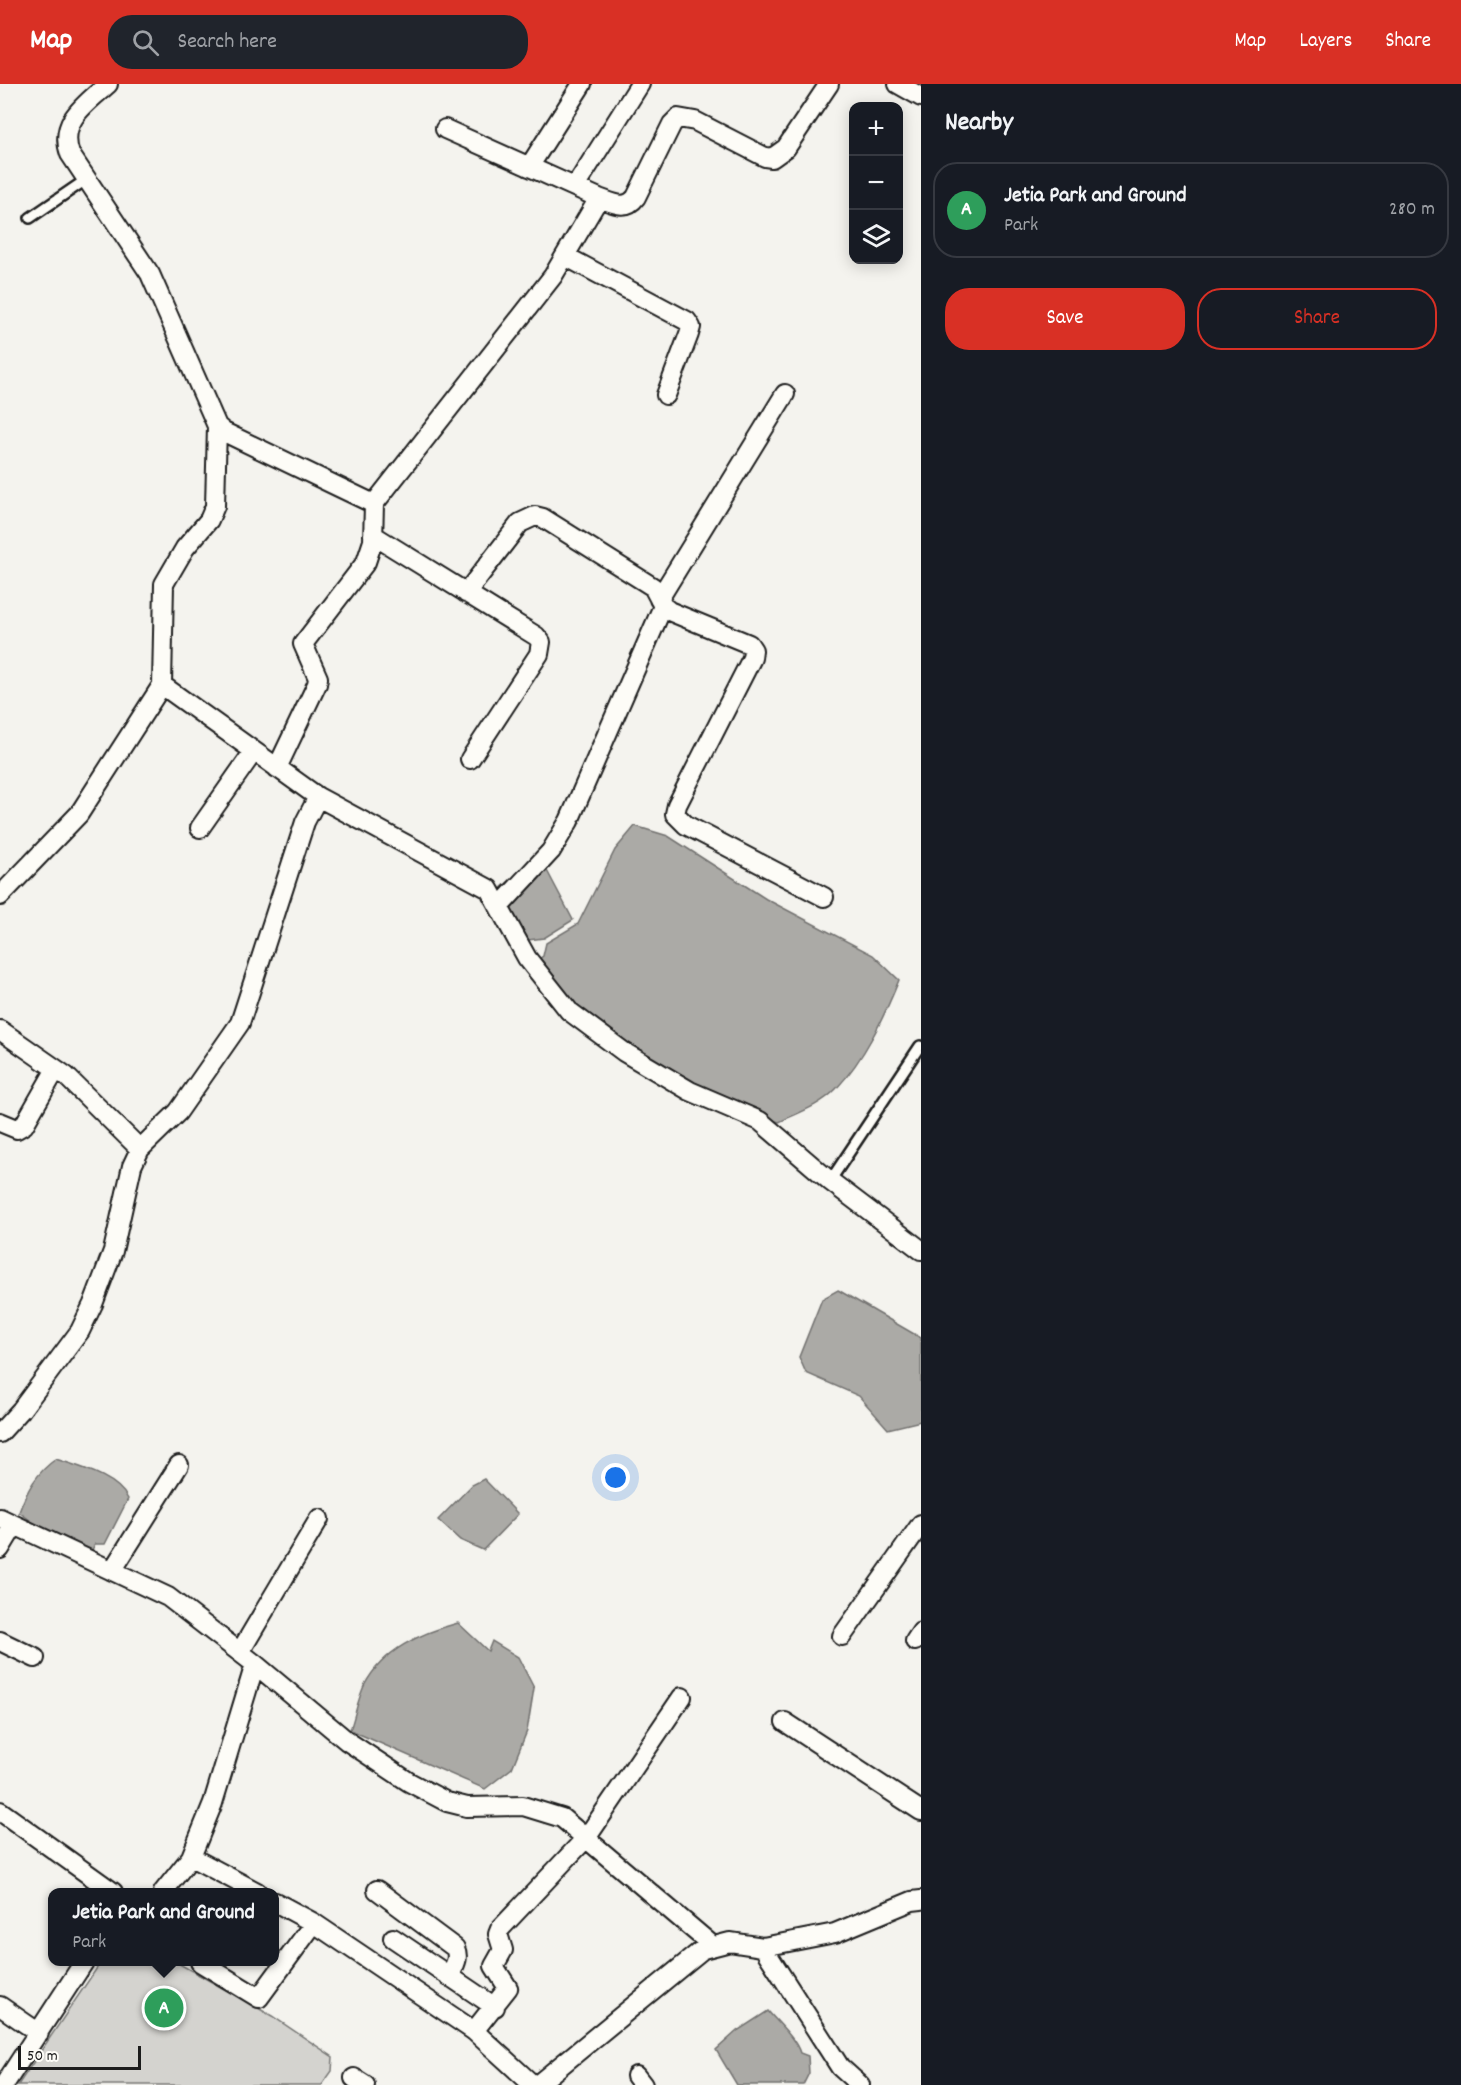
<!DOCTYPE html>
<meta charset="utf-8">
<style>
:root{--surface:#171b24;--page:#20242c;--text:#f1f3f6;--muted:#9ea1a6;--line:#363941;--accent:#d93025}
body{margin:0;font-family:Dekko,sans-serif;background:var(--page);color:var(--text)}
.controls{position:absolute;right:18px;top:18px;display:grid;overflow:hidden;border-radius:12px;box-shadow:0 3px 15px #0003}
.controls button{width:54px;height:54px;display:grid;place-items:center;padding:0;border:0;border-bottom:2px solid var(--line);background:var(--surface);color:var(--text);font:30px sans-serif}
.scale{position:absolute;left:18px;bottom:15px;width:123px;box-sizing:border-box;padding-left:6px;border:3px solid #1c1c1c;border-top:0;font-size:16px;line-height:21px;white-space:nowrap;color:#1c1c1c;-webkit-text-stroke:4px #fdfcf7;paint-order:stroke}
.you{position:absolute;left:616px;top:1394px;width:21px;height:21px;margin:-15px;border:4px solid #fff;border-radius:50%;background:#1a73e8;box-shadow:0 0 0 9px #1a73e833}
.badge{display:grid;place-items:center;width:39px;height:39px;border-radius:50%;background:var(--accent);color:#fff;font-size:20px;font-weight:700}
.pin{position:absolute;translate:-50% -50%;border:3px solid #fff;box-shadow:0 2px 6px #0006}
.popup{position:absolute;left:48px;top:1804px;width:231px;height:78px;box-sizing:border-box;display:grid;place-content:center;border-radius:12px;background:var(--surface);filter:drop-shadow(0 2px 4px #0005);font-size:20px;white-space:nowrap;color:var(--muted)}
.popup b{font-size:22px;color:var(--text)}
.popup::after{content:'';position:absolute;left:50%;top:100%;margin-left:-12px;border:12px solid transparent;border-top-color:var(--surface)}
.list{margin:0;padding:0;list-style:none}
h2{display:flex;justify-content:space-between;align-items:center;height:78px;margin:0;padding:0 24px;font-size:26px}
h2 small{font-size:20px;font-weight:400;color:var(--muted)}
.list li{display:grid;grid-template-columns:39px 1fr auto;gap:18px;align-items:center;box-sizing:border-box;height:96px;margin:0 12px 12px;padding:0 12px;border:2px solid var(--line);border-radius:24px}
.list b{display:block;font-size:22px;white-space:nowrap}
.list p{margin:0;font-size:20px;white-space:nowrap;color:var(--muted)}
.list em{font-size:20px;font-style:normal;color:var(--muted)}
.actions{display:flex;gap:12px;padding:18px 24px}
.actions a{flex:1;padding:14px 0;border:2px solid var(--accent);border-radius:24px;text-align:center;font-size:21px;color:var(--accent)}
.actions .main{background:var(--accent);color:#fff}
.icon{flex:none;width:33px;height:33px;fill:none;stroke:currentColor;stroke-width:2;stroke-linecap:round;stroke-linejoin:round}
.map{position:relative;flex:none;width:921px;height:2001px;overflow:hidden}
header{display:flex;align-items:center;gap:36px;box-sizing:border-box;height:84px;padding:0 30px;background:var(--accent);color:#fff}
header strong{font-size:28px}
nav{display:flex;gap:33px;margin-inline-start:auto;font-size:21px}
.search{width:420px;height:54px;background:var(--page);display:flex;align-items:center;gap:15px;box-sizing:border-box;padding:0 21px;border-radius:24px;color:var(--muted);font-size:22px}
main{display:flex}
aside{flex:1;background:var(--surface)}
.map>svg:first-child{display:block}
</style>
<header>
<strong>Map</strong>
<div class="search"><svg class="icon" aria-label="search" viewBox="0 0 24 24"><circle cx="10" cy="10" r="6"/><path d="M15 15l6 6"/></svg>Search here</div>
<nav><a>Map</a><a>Layers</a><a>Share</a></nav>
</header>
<main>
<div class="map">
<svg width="921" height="2001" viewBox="0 0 921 2001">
<rect width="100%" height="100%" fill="#f4f3ee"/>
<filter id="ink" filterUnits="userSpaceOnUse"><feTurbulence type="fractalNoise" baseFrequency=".0167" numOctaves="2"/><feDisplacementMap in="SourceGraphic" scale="12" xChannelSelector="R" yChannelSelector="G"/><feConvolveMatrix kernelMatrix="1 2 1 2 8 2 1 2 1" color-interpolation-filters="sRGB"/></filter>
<g filter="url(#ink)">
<!-- green -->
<path fill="#d4d3cf" stroke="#787876" stroke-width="1.5" d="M 101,1878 L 176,1878 L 272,1932 L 333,1973 L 332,1987 L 322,2001 L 18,2001 Z"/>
<!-- water -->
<path fill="#abaaa6" stroke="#72716f" stroke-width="1.5" d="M 635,742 L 668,752 L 766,815 L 873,871 L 899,896 C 883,935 865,974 836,1005 C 821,1021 798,1029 779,1038 L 716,1019 L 569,927 L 539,875 L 543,872 L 546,859 L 578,840 L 615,766 Z
M 544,781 L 573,836 L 544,854 L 528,856 L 499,806 L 525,783 Z
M 838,1206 L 921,1254 L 921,1337 L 888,1345 L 859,1312 L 806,1289 L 799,1273 L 822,1215 Z
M 56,1375 C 79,1383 117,1392 128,1415 L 105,1460 L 95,1460 L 91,1468 L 42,1445 L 19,1428 C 27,1406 37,1388 56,1375 Z
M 484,1395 L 518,1430 L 483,1466 L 460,1456 L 438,1436 L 472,1401 Z
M 458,1539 L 488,1567 L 492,1557 L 518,1573 L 534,1604 L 527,1647 L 512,1684 L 485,1705 L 350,1646 C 355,1632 358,1615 364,1602 C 383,1565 421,1549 458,1539 Z
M 768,1927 C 778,1939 796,1955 800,1969 L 808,1972 L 809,1989 L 803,2001 L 737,2001 L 716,1966 L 737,1947 Z"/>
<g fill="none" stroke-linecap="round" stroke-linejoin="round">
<defs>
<path id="service" d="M 30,134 L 87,95
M 830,1097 L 920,962"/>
<path id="minor" d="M 108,0 C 86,20 58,37 70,70 L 150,190 L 217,342 L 224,348 L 374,420
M 898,0 L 921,13
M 445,45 L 599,114 C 613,119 626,127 636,113 L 672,40 L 678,34 L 695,37 L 765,73 L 772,74 L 786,64 L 829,0
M 529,83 L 582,0
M 575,103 L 640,0
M 565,172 L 687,237 L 691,243 L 689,250 L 666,311
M 373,451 L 536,552 L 541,558 L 539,570 L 470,675
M 466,509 L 520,439 L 535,432 L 543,434 L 653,503 L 663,522 L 669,527 L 749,560 L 753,566 L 752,574 L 677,721 L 675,730 L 686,741 L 824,813
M 659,515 L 785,310
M 162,601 L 318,713 L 489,805 L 527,874 L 569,927 L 624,968 L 690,1007 L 760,1037 L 830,1097 L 921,1166
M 277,684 L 317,600 L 318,594 L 303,560 L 366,478 L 373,457 L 374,420 L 553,192 L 599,114
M 200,744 L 254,667
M 0,812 L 79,730 L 162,601 L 164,500 L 185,464 L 209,436 L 215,422 L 217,342
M 499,823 L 551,767 L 569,737 L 663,522
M 0,946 L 66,992 L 140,1065
M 0,1038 L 17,1045 L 24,1041 L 56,985
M 0,1349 L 21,1326 L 80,1247 L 93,1220 L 113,1167 L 132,1082 L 140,1065 L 178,1028 L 240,939 L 305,738 L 318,713
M 0,1434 L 168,1513 L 255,1580 L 347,1657 L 409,1698 L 447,1718 L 467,1723 L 523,1722 L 562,1734 L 713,1862
M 0,1465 L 14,1442
M 112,1487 L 179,1381
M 842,1552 L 921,1440
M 0,1557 L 35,1574
M 915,1557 L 921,1548
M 240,1568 L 319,1435
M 785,1638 L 921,1727
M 0,1727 L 113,1808
M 191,1773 L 257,1808
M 377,1806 L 455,1864 C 460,1875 454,1882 449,1893
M 163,1808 L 191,1773 L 213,1719 L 255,1580
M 275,1818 L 314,1839 L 474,1947 L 533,2001
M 393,1854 L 495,1923
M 763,1863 L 840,1983 L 860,2001
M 200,1878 L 259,1914 L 314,1839
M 0,1922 L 39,1949
M 474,1947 L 508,1904 L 494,1882 L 503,1866 L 498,1850 L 500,1845 L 587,1753 L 682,1613
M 636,1992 L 643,2001
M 354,1994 L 365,2001
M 4,2001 L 84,1878
M 537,2001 L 703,1865 L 730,1858 L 763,1863 L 835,1849 L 912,1817 L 921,1816"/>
</defs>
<!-- service casing -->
<use href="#service" stroke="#1c1c1c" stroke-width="14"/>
<!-- minor casing -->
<use href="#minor" stroke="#1c1c1c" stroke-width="22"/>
<!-- service -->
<use href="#service" stroke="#fdfcf7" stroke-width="9"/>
<!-- minor -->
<use href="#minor" stroke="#fdfcf7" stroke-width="18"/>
</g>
</g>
</svg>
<div class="controls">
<button>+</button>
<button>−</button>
<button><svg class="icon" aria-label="layers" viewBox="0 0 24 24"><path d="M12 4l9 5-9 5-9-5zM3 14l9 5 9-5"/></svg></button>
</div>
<div class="scale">50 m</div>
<div class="you"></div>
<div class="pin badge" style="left:164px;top:1924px;background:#2e9e5b">A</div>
<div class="popup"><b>Jetia Park and Ground</b>Park</div>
</div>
<aside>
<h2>Nearby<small></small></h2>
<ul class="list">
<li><span class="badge" style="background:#2e9e5b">A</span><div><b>Jetia Park and Ground</b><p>Park</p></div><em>280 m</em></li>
</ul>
<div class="actions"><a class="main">Save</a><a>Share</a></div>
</aside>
</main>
